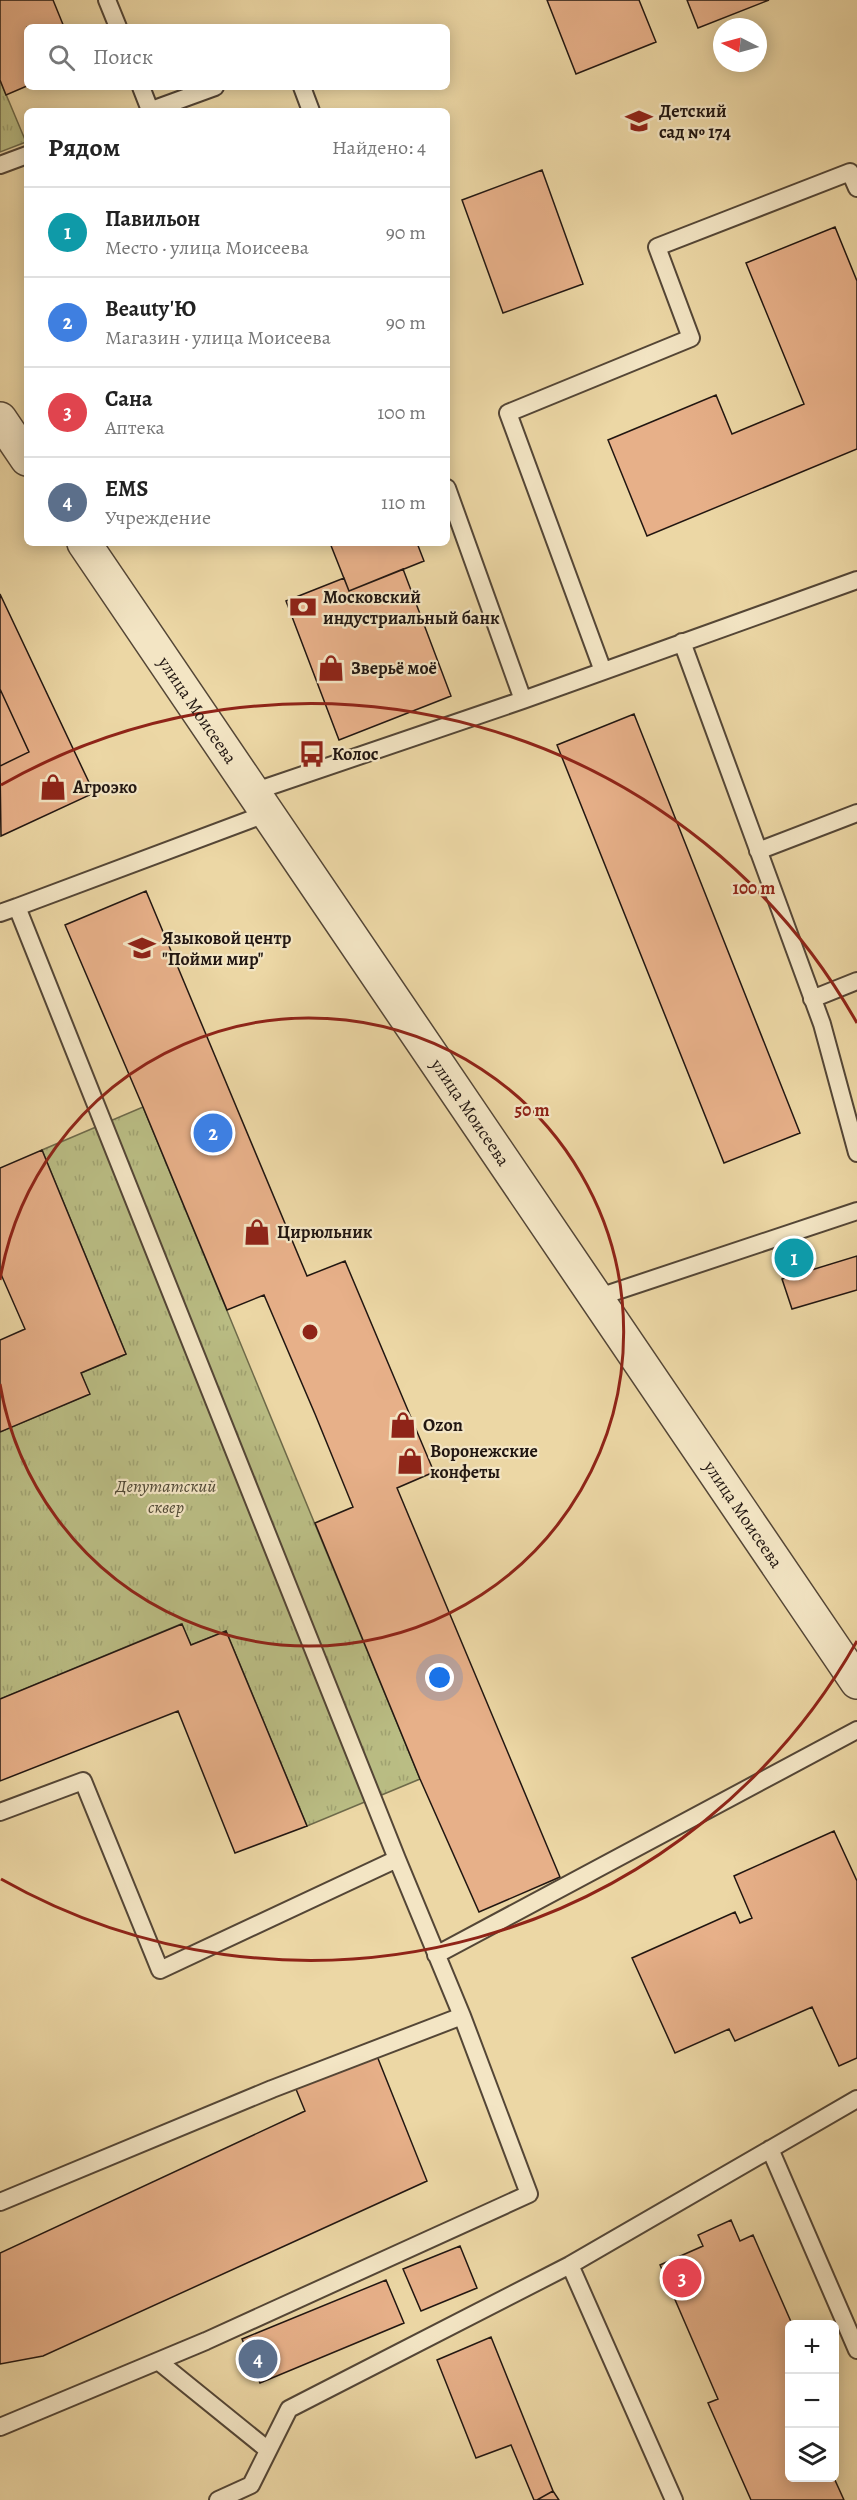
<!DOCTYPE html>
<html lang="ru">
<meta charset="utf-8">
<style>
:root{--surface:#fff;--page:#f6f6f6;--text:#222;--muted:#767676;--line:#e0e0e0;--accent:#111827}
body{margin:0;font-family:Alegreya,serif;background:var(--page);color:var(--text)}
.controls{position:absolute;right:18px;bottom:18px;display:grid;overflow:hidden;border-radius:9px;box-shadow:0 3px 15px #0003}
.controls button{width:54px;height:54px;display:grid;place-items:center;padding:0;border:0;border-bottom:2px solid var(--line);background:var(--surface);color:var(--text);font:30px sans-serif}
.compass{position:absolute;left:713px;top:18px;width:54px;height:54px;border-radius:50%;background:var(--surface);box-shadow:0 3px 15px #0003;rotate:276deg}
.you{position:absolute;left:440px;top:1678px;width:21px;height:21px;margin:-15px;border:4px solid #fff;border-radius:50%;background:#1a73e8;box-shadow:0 0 0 9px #1a73e833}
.badge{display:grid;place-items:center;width:39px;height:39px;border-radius:50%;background:var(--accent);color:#fff;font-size:20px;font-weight:700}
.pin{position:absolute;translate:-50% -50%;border:3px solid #fff;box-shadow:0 2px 6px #0006}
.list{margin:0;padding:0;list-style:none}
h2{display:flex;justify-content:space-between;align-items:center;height:78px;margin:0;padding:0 24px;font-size:26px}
h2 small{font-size:20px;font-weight:400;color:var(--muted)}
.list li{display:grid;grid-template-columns:39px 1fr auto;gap:18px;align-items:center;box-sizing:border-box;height:90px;padding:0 24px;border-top:2px solid var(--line)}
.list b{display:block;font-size:22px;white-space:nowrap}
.list p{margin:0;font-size:20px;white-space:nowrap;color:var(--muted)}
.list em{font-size:20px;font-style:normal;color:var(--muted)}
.icon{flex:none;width:33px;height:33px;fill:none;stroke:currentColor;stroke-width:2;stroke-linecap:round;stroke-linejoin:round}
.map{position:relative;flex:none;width:857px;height:2500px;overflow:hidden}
.search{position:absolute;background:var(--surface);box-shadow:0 3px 15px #0003;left:24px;top:24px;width:426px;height:66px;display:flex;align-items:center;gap:15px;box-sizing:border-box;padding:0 21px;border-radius:9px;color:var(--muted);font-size:22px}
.panel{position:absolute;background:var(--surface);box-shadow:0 3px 15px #0003;left:24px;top:108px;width:426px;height:438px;border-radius:9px}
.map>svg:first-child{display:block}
</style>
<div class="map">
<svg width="857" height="2500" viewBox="0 0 857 2500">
<defs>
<pattern id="grass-tufts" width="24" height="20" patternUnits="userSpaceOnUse" patternTransform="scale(1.5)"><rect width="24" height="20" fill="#babd84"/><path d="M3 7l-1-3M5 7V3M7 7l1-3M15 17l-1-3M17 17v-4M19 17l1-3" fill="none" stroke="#a0a271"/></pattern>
</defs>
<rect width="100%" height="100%" fill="#ecd7a5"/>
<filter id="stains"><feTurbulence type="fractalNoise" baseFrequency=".00333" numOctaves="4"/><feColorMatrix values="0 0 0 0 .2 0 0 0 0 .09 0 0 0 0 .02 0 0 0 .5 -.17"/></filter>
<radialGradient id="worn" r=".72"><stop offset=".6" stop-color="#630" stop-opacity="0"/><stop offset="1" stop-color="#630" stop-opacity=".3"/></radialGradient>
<!-- grass -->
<path fill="url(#grass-tufts)" stroke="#6e6a4a" stroke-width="1.5" d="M 0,80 L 26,142 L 0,152 Z
M 143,1107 L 420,1779 L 307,1826 L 226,1631 L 191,1645 L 181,1624 L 0,1699 L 0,1432 L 89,1394 L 81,1373 L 126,1354 L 42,1150 Z"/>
<!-- building -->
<path fill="#e7b089" stroke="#211611" stroke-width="1.5" d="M 0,0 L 53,0 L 64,27 L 27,27 L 27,86 L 6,95 L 0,80 Z
M 547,0 L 639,0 L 656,42 L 576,74 Z
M 687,0 L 769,0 L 698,28 Z
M 542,170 L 583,284 L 503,313 L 462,200 Z
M 835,227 L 857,281 L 857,449 L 647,536 L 608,440 L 716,395 L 732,434 L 804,404 L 746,263 Z
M 330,543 L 417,543 L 424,561 L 349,591 Z
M 403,569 L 451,696 L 339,740 L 286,601 L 344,578 L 349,591 Z
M 0,594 L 94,793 L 1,836 L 0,766 L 29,752 L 0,689 Z
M 0,689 L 29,752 L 0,766 Z
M 634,714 L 800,1133 L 724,1163 L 557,745 Z
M 146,891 L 307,1276 L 345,1261 L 434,1472 L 397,1488 L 560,1877 L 479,1912 L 420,1779 L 315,1523 L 353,1507 L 315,1414 L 264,1295 L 227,1310 L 143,1107 L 65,925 Z
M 42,1150 L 126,1354 L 81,1373 L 90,1394 L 0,1432 L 0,1340 L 25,1329 L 0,1272 L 0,1168 Z
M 805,1246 L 811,1265 L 784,1272 L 777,1252 Z
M 857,1256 L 857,1290 L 792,1309 L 782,1279 Z
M 182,1624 L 191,1645 L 226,1631 L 307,1826 L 235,1853 L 178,1711 L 0,1781 L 0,1699 Z
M 834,1831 L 857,1881 L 857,2058 L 839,2066 L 812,2007 L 735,2041 L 729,2029 L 675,2053 L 632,1958 L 735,1912 L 740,1923 L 752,1918 L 734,1876 Z
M 373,2046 L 427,2181 L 43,2356 L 0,2364 L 0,2253 L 305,2111 L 291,2077 Z
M 731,2220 L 740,2241 L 753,2235 L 792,2324 L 790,2324 L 790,2368 L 787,2369 L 790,2374 L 790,2478 L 834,2478 L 844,2500 L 751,2500 L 708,2403 L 718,2399 L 660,2265 L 703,2246 L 698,2235 Z
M 460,2246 L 477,2288 L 421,2311 L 403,2269 Z
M 386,2280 L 404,2323 L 260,2383 L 242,2339 Z
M 491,2337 L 553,2491 L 537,2500 L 534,2500 L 511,2445 L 476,2458 L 437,2360 Z
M 553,2491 L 559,2500 L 537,2500 Z"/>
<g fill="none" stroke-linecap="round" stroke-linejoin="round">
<defs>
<path id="service" d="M 107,0 L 118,27
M 141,87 L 150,110
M 302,87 L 311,111
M 149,111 L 215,87
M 0,165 L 27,155
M 447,488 L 523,700
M 682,642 L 822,1024 L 857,1153
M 603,671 L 508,413 L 691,338 L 657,247 L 850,172 L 857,188
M 253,792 L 523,700 L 857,580
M 758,851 L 857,813
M 0,913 L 17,907
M 812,999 L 857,981
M 596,1298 L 857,1211
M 0,1812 L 83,1781 L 160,1970 L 397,1859
M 436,1955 L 857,1730
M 770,2149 L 857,2350
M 0,2202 L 272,2089 L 462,2016
M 570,2265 L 674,2500
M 158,2361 L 268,2450
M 0,2427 L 206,2341 L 529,2194 L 462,2016 L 397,1859 L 17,907 L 268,813
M 218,2500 L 251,2485 L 289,2409 L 570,2265 L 857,2099"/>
<g id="tertiary">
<path d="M 0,419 L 27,459"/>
<path id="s1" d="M 84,543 L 857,1682"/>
</g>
</defs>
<!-- service casing -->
<use href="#service" stroke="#544636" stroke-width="20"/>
<!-- tertiary casing -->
<use href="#tertiary" stroke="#544636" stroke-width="36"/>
<!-- service -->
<use href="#service" stroke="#f3e5c4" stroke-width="16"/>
<!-- tertiary -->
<use href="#tertiary" stroke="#f3e5c4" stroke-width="33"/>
</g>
<!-- distance rings -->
<g fill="none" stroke="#8f2418" stroke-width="3">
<path d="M0 1280A314 314 0 1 1 0 1384"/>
<path d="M857 1641A628 628 0 0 1 1 1879M1 785A628 628 0 0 1 857 1023"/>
</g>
<!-- icons -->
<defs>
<symbol id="school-bare" viewBox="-9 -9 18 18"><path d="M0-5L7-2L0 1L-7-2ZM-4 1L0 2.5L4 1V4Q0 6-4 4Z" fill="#8f2418" stroke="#f3e5c4" stroke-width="2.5" paint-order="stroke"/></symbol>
<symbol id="bank-bare" viewBox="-9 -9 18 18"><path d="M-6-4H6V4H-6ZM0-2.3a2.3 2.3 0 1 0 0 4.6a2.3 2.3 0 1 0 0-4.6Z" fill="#8f2418" stroke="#f3e5c4" stroke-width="2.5" paint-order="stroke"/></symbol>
<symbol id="shop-bare" viewBox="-9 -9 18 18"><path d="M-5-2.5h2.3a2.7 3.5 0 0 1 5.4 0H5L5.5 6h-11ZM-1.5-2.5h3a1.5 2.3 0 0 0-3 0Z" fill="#8f2418" stroke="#f3e5c4" stroke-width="2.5" paint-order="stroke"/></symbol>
<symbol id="bus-bare" viewBox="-9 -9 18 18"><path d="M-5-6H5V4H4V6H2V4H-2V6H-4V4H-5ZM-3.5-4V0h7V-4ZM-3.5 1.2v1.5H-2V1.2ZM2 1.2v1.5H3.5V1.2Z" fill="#8f2418" stroke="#f3e5c4" stroke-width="2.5" paint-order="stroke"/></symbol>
</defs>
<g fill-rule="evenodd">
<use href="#school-bare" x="620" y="102" width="38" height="38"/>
<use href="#bank-bare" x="284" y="588" width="38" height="38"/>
<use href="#shop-bare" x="312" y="649" width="38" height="38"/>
<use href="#bus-bare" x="293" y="735" width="38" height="38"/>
<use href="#shop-bare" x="34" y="768" width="38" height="38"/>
<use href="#school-bare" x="123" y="929" width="38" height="38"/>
<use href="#shop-bare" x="238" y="1213" width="38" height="38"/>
<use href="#shop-bare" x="384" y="1406" width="38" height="38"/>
<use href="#shop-bare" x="391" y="1442" width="38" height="38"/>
</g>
<g text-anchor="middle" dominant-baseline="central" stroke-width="4.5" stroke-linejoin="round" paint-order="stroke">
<!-- poi labels -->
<g font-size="18" font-weight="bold" fill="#211611" stroke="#f3e5c4" text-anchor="start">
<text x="659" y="111">Детский<tspan x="659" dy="21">сад № 174</tspan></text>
<text x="323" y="597">Московский<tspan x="323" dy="21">индустриальный банк</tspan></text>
<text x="351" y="668">Зверьё моё</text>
<text x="332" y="754">Колос</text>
<text x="73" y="787">Агроэко</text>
<text x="162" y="938">Языковой центр<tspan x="162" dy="21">"Пойми мир"</tspan></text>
<text x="277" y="1232">Цирюльник</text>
<text x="423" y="1425">Ozon</text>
<text x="430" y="1451">Воронежские<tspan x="430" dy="21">конфеты</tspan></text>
</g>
<!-- street labels -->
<g font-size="18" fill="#211611" stroke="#f3e5c4">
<text stroke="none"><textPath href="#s1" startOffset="202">улица Моисеева</textPath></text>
<text stroke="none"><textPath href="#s1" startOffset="688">улица Моисеева</textPath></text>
<text stroke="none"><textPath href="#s1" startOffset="1174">улица Моисеева</textPath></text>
</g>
<!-- park labels -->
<g font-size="18" font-style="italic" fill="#4f4834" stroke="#f3e5c4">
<text x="166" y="1486">Депутатский<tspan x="166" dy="21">сквер</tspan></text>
</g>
</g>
<circle cx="310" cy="1332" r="9" fill="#8f2418" stroke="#f3e5c4" stroke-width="3"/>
<g font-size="18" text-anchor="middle" font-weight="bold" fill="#8f2418" stroke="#f3e5c4" stroke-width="4.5" stroke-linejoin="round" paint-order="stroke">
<text x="754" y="894">100 m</text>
<text x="532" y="1116">50 m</text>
</g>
<rect width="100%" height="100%" filter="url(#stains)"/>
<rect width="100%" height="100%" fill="url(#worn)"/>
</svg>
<div class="controls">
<button>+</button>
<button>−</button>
<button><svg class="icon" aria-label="layers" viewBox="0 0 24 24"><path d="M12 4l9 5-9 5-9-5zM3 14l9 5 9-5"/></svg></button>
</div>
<svg class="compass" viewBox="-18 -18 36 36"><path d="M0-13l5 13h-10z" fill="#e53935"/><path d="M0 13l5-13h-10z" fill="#767676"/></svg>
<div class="you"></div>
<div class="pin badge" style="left:794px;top:1258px;background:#0f9aa8">1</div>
<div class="pin badge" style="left:213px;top:1133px;background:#3f7fe0">2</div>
<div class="pin badge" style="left:682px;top:2278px;background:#e0444e">3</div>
<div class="pin badge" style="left:258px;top:2359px;background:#5c6f8a">4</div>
<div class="search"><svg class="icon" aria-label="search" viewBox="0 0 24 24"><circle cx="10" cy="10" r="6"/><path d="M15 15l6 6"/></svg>Поиск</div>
<section class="panel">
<h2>Рядом<small>Найдено: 4</small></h2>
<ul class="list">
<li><span class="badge" style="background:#0f9aa8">1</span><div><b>Павильон</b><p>Место · улица Моисеева</p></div><em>90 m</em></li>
<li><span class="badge" style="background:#3f7fe0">2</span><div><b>Beauty'Ю</b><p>Магазин · улица Моисеева</p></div><em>90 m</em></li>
<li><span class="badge" style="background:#e0444e">3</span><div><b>Сана</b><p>Аптека</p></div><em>100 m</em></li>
<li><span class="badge" style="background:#5c6f8a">4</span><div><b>EMS</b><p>Учреждение</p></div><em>110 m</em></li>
</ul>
</section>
</div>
